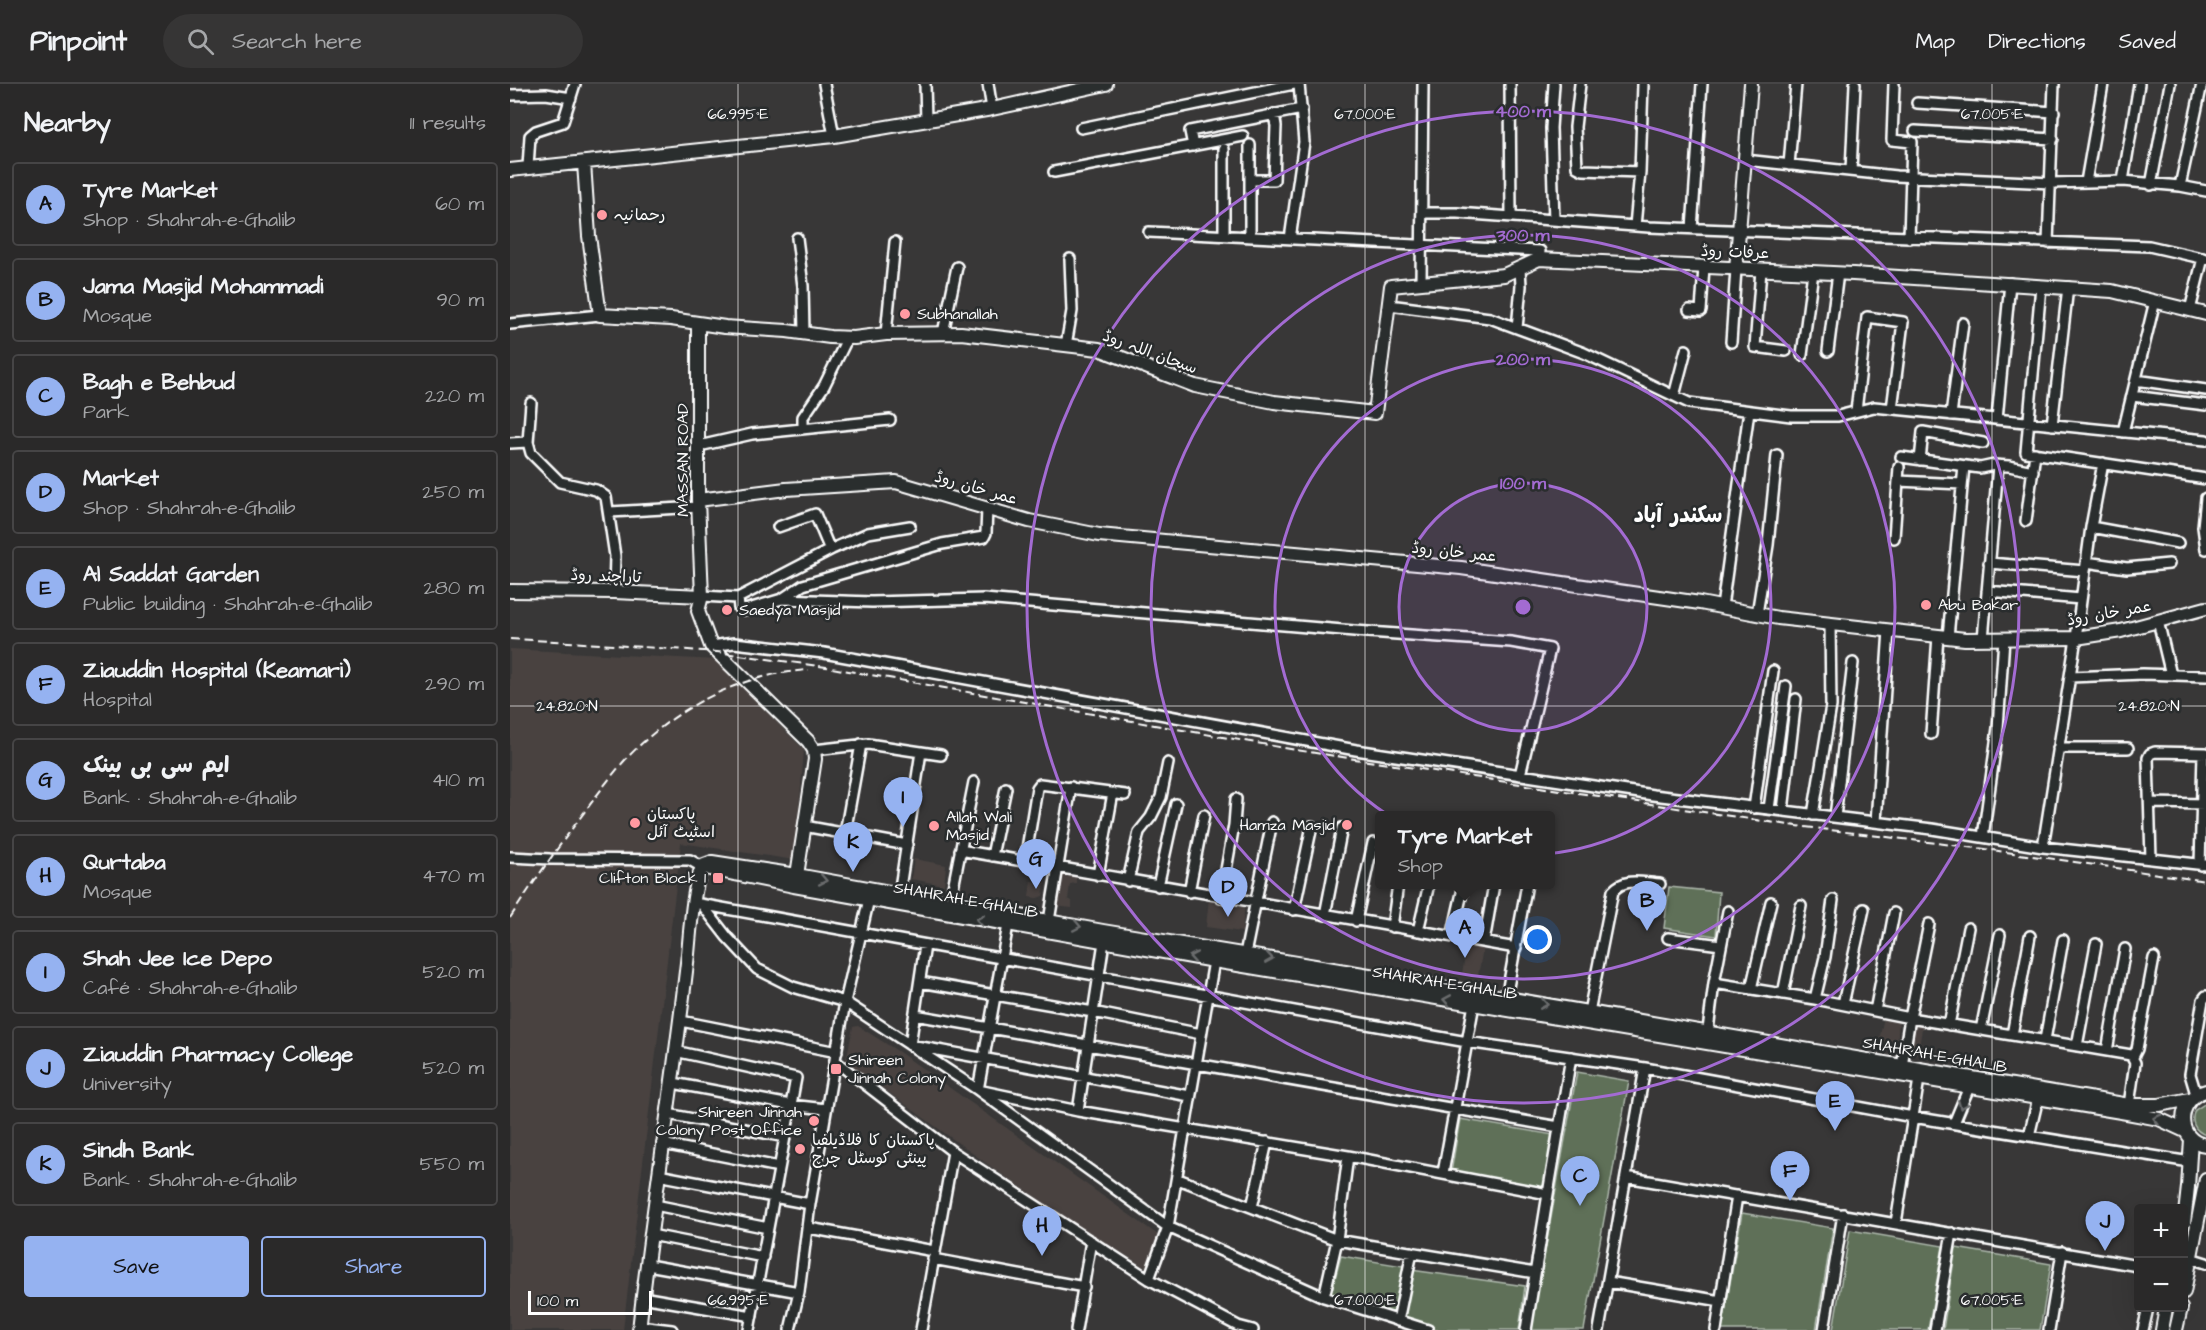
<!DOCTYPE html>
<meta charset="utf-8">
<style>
:root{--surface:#2a2929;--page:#363535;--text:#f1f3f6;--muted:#a5a6a8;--line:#464546;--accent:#95b2f1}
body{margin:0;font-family:"Architects Daughter","Playpen Sans Arabic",sans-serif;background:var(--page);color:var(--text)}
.controls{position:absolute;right:18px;bottom:18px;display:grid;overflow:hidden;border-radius:6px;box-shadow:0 6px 24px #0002}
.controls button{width:54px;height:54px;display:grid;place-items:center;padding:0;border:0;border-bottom:2px solid var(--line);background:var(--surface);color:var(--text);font:30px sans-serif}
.scale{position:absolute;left:18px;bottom:15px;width:124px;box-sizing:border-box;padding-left:6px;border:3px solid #fff;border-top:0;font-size:16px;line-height:21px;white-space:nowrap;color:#fff;-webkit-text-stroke:4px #2a2d2e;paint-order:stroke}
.you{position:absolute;left:1028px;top:856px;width:21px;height:21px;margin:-15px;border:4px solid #fff;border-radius:50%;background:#1a73e8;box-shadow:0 0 0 9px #1a73e833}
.badge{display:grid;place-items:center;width:39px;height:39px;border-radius:50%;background:var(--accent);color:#111;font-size:20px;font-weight:700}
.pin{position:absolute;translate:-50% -50px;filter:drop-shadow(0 2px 3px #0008)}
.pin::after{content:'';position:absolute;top:32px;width:21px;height:18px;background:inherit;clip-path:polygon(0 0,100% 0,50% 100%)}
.popup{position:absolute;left:865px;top:727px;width:180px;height:78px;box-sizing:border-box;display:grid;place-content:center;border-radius:6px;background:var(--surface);filter:drop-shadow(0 2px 4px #0005);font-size:20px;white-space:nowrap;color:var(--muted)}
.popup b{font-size:22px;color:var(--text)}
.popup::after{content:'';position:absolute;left:50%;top:100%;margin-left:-12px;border:12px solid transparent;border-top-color:var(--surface)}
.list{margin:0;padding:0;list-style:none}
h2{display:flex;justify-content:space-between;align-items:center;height:78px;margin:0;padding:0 24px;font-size:26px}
h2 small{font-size:20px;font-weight:400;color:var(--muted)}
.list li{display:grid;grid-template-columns:39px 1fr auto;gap:18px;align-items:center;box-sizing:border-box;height:84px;margin:0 12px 12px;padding:0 12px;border:2px solid var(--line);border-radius:6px}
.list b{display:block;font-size:22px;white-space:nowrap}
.list p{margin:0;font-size:20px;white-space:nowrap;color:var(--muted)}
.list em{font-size:20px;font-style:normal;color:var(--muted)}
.actions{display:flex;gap:12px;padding:18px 24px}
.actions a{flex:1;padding:14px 0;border:2px solid var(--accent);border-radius:6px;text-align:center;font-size:21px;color:var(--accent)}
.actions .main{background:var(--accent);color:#111}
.icon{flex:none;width:33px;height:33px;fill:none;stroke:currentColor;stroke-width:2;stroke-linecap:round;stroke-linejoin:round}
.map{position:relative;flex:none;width:1696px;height:1246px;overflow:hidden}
header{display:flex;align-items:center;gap:36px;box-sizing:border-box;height:84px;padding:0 30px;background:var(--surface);border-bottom:2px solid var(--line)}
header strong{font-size:28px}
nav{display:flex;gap:33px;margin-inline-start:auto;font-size:21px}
.search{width:420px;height:54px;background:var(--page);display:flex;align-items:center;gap:15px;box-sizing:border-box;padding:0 21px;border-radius:33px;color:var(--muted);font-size:22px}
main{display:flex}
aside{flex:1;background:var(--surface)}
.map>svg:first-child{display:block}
</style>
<header>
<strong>Pinpoint</strong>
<div class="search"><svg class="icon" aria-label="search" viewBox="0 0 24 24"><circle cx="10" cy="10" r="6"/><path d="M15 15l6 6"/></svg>Search here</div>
<nav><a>Map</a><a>Directions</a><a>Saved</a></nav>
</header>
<main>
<aside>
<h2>Nearby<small>11 results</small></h2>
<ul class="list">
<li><span class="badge">A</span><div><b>Tyre Market</b><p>Shop · Shahrah-e-Ghalib</p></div><em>60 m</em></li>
<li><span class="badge">B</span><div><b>Jama Masjid Mohammadi</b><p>Mosque</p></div><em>90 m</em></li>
<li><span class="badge">C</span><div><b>Bagh e Behbud</b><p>Park</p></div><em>220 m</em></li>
<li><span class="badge">D</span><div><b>Market</b><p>Shop · Shahrah-e-Ghalib</p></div><em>250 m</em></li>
<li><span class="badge">E</span><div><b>Al Saddat Garden</b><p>Public building · Shahrah-e-Ghalib</p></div><em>280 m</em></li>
<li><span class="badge">F</span><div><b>Ziauddin Hospital (Keamari)</b><p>Hospital</p></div><em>290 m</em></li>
<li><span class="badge">G</span><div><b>ایم سی بی بینک</b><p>Bank · Shahrah-e-Ghalib</p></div><em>410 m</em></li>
<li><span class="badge">H</span><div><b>Qurtaba</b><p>Mosque</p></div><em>470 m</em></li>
<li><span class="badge">I</span><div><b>Shah Jee Ice Depo</b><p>Café · Shahrah-e-Ghalib</p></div><em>520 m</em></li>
<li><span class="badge">J</span><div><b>Ziauddin Pharmacy College</b><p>University</p></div><em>520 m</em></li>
<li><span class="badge">K</span><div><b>Sindh Bank</b><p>Bank · Shahrah-e-Ghalib</p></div><em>550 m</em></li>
</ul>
<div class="actions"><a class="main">Save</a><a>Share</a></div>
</aside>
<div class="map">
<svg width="1696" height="1246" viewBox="0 0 1696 1246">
<rect width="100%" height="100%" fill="#383737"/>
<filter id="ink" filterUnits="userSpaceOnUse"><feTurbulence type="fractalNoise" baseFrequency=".0167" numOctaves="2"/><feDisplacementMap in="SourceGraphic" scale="12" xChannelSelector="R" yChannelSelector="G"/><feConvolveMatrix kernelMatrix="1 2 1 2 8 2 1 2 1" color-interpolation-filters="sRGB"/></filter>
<g filter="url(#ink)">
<!-- built -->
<path fill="#494341" d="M 0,565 L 206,576 L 294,666 L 285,776 L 171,759 L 113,1246 L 0,1246 Z
M 404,775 L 436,781 L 434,801 L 401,795 Z
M 550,792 L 566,793 L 566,799 L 560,800 L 558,815 L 562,817 L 562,824 L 545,822 Z
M 521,797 L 535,798 L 533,812 L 527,814 L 519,813 Z
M 699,814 L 735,819 L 732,848 L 696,843 Z
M 957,862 L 973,864 L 968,892 L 952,890 Z
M 1374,933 L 1389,935 L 1387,963 L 1368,961 Z
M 1406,938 L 1413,938 L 1408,970 L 1401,969 Z
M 348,942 L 389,968 L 648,1151 L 639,1182 L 634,1183 L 564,1139 L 484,1085 L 370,1002 L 337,983 L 335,981 L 343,943 Z"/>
<!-- green -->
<path fill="#5e7059" stroke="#aeb8ac" stroke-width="1.5" d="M 1159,803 L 1209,808 L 1206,852 L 1154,844 Z
M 1067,988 L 1119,997 L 1074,1246 L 1021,1246 Z
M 1696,1019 L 1696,1051 C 1684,1047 1680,1037 1685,1026 Z
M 950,1035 L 1044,1051 L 1034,1105 L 941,1089 Z
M 1232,1129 L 1323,1144 L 1306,1246 L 1212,1246 Z
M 1340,1146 L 1433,1162 L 1418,1246 L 1323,1246 Z
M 1446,1164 L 1541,1180 L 1530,1246 L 1433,1246 Z
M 831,1172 L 893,1182 L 884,1237 L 819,1217 Z
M 901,1186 L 1015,1202 L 1009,1246 L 926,1246 L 892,1236 Z"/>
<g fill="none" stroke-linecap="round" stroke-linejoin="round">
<defs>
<path id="street" d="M 314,0 L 324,52
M 415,0 L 416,37
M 478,0 L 482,25
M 1000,0 L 1001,133
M 1044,0 L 1041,44 L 1044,136
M 1070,0 L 1065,43 L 1067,83 L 1073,86 L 1130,88
M 1384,0 L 1382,56 L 1402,58 L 1399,154
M 0,11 L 36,10 L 61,14
M 1407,19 L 1544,28
M 571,44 L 784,0
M 1405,47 L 1543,55
M 740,61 L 740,153
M 683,62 L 680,47 L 792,25
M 714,65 L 714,151
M 1235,76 L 1386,92 L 1541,99 L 1613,97 L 1670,102 L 1696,107
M 1279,81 L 1286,0
M 18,83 L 20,52 L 26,47 L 53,38 L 65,0
M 1341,87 L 1345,0
M 544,88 L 733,52
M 740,96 L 764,96 L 766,42 L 764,30
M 1613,97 L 1629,0
M 1576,98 L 1593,0
M 1641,101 L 1660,0
M 1670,102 L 1692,0
M 912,129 L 947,129 L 1139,143 L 1639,162 L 1696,175
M 1125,142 L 1130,88 L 1133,0
M 1182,145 L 1192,0
M 639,148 L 1030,167 L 1029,175
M 287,154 L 293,202 L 294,249
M 780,155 L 794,58 L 789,0
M 1538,159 L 1544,0
M 1251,186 L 1245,263 L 1276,267
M 911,199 L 913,0
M 1531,202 L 1516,368 L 1696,395
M 879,221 L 980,234 L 1074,269 L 1179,319 L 1281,332 L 1328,332 L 1364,323 L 1696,356
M 1179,226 L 1191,227 L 1194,183
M 1680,226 L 1693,174
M 0,240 L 90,231
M 1007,244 L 1011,202 L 1010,184
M 433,249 L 447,183
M 376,250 L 385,158
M 1221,258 L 1226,185
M 556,261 L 562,227 L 560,175
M 1318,267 L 1328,189
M 1292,271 L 1303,188
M 1626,296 L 1696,306
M 1164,312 L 1176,266
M 1622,312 L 1696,321
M 1346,327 L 1357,233 L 1393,238 L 1382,325
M 1441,331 L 1453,239
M 1487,335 L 1500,199
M 1542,341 L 1558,203
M 293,345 L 293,333 L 314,302 L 338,253
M 1613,348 L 1645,217
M 18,358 L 21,369 L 50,398 L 86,406 L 96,413 L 105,472 L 104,508
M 0,359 L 18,358 L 21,319
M 189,362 L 242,350 L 380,336
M 1391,373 L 1470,384 L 1484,381 L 1499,382 L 1523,387
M 1410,376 L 1413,348 L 1473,359
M 1388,397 L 1452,400
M 1696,414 L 1693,443 L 1696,465
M 100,428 L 189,423
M 1516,437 L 1525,369
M 268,443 L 305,430 L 320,466
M 1581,443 L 1668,459
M 1384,454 L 1389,383
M 1576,478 L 1617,484 L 1659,480
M 1479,479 L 1575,487
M 1477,507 L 1571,515
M 192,512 L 228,514 L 322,465 L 358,449 L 400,442
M 228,514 L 229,524 L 235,526 L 272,515 L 362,518 L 474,515 L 844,547 L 1001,558 L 1040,565 L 1010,691
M 272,515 L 293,501 L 432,460 L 474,453 L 476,449 L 477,425
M 1212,523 L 1239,327
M 1247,530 L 1258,461 L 1267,371
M 1648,537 L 1661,591
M 1438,553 L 1454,382
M 1473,555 L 1488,382
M 201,562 L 224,559 L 314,569 L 846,666 L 1143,711 L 1422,745 L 1533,763 L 1696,781
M 1560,593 L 1633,590 L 1696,592
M 1421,650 L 1428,552
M 1548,664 L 1618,664
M 304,666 L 358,660 L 431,671
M 1640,719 L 1696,720
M 1244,724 L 1263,587
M 1259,725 L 1276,602
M 1273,727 L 1286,615
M 1303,731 L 1321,622 L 1320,540
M 1325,733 L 1343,579
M 1366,738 L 1379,546
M 294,742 L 397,761
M 335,749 L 351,660
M 1473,753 L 1488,644 L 1494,554
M 1533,763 L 1566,554 L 1581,443 L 1593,379
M 450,766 L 1006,864
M 482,772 L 496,704
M 0,773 L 40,775 L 180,776 L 192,783
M 1641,775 L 1638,674 L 1640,670 L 1645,668 L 1696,669
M 515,777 L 527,704 L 530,700 L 615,711
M 1690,781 L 1693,669
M 588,791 L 603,709
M 618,797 L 629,748 L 641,733 L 651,713 L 658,679
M 648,802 L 666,720
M 679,808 L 694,731
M 389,810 L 411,668
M 711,814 L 724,741 L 726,715
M 184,819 L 957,958 L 1135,984 L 1403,1033 L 1680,1078
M 440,819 L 464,698
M 193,822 L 217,853 L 247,885 L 283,903 L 335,918 L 468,1006 L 658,1143 L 814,1213 L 918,1246
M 784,826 L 802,742
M 815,831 L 832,744
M 539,837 L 561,703
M 846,837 L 863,759
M 498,841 L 468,1006 L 568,1027 L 838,1072 L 1038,1110 L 1016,1246
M 882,843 L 888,800
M 908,847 L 919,800
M 942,853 L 954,800
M 1158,854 L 1211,861
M 974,858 L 984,800
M 415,861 L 400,961 L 680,1012
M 735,870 L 762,738
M 410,898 L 583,928 L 691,950
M 1204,899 L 1305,915 L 1400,934 L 1621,971 L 1625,979 L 1619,1021
M 1241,905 L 1261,818
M 1273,910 L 1291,822
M 996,914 L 1017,800
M 1305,915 L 1315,873 L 1323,816
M 1333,920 L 1354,825
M 1365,927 L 1384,829
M 1079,928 L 1103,807 C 1115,793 1133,799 1150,800
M 405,931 L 1049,1043
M 171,937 L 327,968
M 1439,941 L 1458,844
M 1471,946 L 1490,851
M 1502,951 L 1520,852
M 1197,954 L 1204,899 L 1218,827
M 1535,956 L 1553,856
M 1567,962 L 1586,860
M 165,967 L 286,994 L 239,1246
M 1597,967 L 1615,865
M 1623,973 L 1627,965 L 1644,874
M 325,977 L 443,1068 L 639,1195 L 728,1242 L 743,1246
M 1391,988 L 1400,934 L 1419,840
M 163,999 L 280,1021 L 316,1025
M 1686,1010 L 1680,990 L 1693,916 L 1696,912
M 568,1027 L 594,858
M 158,1030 L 275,1053
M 1444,1039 L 1459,1003
M 1519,1052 L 1528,1014
M 152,1060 L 269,1083
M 933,1089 L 964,920
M 148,1091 L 300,1120
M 1116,1093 L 1628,1182
M 668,1095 L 827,1156 L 1025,1189
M 1038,1110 L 1061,973
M 145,1121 L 258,1144
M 742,1123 L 757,1058
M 1386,1139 L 1409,995
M 299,1144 L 424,1167
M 141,1151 L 253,1173
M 1680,1174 L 1696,1179
M 423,1175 L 574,1203
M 138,1181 L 289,1208
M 639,1195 L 658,1143 L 704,877
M 1098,1198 L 1211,1217
M 132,1213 L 242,1232
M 814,1213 L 827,1156 L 838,1072
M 888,1237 L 902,1168
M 129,1242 L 162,1246
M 280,1246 L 289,1208 L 300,1120 L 335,918 L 359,815
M 411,1246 L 443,1068
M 566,1246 L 581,1157
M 1089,1246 L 1135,984
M 1206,1246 L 1227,1112
M 1314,1246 L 1333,1130
M 1425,1246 L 1442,1149
M 1539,1246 L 1552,1168
M 1633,1246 L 1638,1224"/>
<path id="secondary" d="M 74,79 L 79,152 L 90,231 L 161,235 L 215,243 L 277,247 L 320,253 L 344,254 L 376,250 L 451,249 L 589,265 L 685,302 L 764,318 L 865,329 L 881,202 L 994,191 L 1029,175 L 1343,190 L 1602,207 L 1696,230
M 0,86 L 324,52 L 482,25 L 596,0
M 1226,185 L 1241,0
M 188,239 L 188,416 L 192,512 L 188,527 L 201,562 L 298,657 L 304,666 L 305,675 L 287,791
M 188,416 L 276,405 L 386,398 L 519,437 L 589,451 L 951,484 L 1190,519 L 1268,534 L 1455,555 L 1566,554 L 1611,547 L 1696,524
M 0,507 L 104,508 L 192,512
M 194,781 L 202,778 L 287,791 L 593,847 L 962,908 L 1619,1021 L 1649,1021 L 1680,1015
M 200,785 L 284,802 L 704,877 L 1617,1029 L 1649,1035 L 1675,1047
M 1696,1007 C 1666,1014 1665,1057 1696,1061
M 1674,1139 L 1678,1103 L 1681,1055
M 1674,1208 L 1696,1095
M 129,1246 C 143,1120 164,996 178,870 C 180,851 183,794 194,781
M 1652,1246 L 1656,1224
M 1666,1246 L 1671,1224"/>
</defs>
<!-- street casing -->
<use href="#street" stroke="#fff" stroke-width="14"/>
<!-- secondary casing -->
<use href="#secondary" stroke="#fff" stroke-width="16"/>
<!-- street -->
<use href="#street" stroke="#2a2d2e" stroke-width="9"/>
<!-- secondary -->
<use href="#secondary" stroke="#2a2d2e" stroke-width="12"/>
<!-- rail -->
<path stroke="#fff" stroke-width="2" stroke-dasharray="9 4.5" stroke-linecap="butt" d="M 0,555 L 44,557 L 207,568 L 316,583 L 786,666 L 1279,741 L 1475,765 L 1696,797
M 0,834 C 22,800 46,766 70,734 C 85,714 99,694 115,676 C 163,625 228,590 299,586"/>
</g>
<!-- one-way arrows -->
<defs><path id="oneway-chevron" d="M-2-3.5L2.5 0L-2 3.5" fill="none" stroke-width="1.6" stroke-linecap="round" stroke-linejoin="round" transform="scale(1.5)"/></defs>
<g stroke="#6a6c6d">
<use href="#oneway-chevron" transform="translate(313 796) rotate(11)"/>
<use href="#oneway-chevron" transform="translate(470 836) rotate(-170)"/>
<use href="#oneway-chevron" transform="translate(567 842) rotate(11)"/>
<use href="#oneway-chevron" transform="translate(683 873) rotate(-170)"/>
<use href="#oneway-chevron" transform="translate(759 874) rotate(9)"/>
<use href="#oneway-chevron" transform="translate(937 916) rotate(-170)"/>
<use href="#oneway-chevron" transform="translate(1034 920) rotate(10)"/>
<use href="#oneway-chevron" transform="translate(1452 1021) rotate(112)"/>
<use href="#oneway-chevron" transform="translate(1647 1035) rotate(-166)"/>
</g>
</g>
<!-- ticks -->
<path fill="none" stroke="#fff" stroke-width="1.5" stroke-opacity="0.45" d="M 228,0 L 228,1246M 855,0 L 855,1246M 1482,0 L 1482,1246M 0,622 L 1696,622"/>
<!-- distance rings -->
<circle cx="1013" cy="523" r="124" fill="#a36bd2" fill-opacity=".12"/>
<g fill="none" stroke="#a36bd2" stroke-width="3">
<circle cx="1013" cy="523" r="124"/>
<circle cx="1013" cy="523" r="248"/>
<circle cx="1013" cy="523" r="372"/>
<circle cx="1013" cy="523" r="496"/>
</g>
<!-- markers -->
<g fill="#ff9aa2" stroke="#2a2d2e" stroke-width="2">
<circle cx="92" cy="131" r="6"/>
<circle cx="395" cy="230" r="6"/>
<circle cx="1416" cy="521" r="6"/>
<circle cx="217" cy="526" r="6"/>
<circle cx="125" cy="739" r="6"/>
<circle cx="837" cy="741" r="6"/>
<circle cx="424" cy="742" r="6"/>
<rect x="202" y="788" width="12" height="12" rx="3"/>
<rect x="320" y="979" width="12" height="12" rx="3"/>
<circle cx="304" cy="1037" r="6"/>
<circle cx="290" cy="1065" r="6"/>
</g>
<g text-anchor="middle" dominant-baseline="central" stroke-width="5" stroke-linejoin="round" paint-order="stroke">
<!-- poi labels -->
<g font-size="16" fill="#fff" stroke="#2a2d2e" text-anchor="start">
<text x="104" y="131">رحمانیہ</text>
<text x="407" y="230">Subhanallah</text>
<text x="1428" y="521">Abu Bakar</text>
<text x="229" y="526">Saedya Masjid</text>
<text x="137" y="730">پاکستان<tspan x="137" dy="18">اسٹیٹ آئل</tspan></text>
<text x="436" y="733">Allah Wali<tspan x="436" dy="18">Masjid</tspan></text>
<text x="825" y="741" text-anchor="end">Hamza Masjid</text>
<text x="196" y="794" text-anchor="end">Clifton Block 1</text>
<text x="338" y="976">Shireen<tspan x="338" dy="18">Jinnah Colony</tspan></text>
<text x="292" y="1028" text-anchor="end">Shireen Jinnah<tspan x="292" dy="18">Colony Post Office</tspan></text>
<text x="302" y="1056">پاکستان کا فلاڈیلفیا<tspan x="302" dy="18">پینٹی کوسٹل چرچ</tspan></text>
</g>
<!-- street labels -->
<g font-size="16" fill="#fff" stroke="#2a2d2e">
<text transform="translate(1225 168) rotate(2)">عرفات روڈ</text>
<text transform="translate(640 268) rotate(20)">سبحان اللہ روڈ</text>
<text transform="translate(173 376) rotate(-90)">MASSAN ROAD</text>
<text transform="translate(466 404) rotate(16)">عمر خان روڈ</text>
<text transform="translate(944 468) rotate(6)">عمر خان روڈ</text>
<text transform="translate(96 492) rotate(2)">تاراچند روڈ</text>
<text transform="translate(1599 529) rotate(-10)">عمر خان روڈ</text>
<text transform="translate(456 816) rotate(10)">SHAHRAH-E-GHALIB</text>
<text transform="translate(935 899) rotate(9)">SHAHRAH-E-GHALIB</text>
<text transform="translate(1425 971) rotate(10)">SHAHRAH-E-GHALIB</text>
</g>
<!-- district labels -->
<g font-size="22" font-weight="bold" fill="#fff" stroke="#2a2d2e">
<text x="1168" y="431">سکندر آباد</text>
</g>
</g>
<g font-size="15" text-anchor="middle" fill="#fff" stroke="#2a2d2e" stroke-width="5" stroke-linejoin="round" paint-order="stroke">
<text x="228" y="35">66.995°E</text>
<text x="855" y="35">67.000°E</text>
<text x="1482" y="35">67.005°E</text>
<text x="57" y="627">24.820°N</text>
<text x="1639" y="627">24.820°N</text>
<text x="228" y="1221">66.995°E</text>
<text x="855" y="1221">67.000°E</text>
<text x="1482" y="1221">67.005°E</text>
</g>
<circle cx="1013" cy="523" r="9" fill="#a36bd2" stroke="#2a2d2e" stroke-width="3"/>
<g font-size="18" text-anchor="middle" font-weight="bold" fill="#a36bd2" stroke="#2a2d2e" stroke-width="5" stroke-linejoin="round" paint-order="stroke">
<text x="1013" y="33">400 m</text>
<text x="1013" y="157">300 m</text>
<text x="1013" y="281">200 m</text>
<text x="1013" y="405">100 m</text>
</g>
</svg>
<div class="controls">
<button>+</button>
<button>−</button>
</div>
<div class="scale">100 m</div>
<div class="you"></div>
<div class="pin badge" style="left:955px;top:874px">A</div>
<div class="popup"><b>Tyre Market</b>Shop</div>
<div class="pin badge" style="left:1137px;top:847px">B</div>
<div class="pin badge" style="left:1070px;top:1122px">C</div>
<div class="pin badge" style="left:718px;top:833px">D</div>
<div class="pin badge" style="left:1325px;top:1047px">E</div>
<div class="pin badge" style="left:1280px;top:1117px">F</div>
<div class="pin badge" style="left:526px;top:805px">G</div>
<div class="pin badge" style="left:532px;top:1172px">H</div>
<div class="pin badge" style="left:393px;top:743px">I</div>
<div class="pin badge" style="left:1595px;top:1167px">J</div>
<div class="pin badge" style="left:343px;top:788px">K</div>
</div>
</main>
